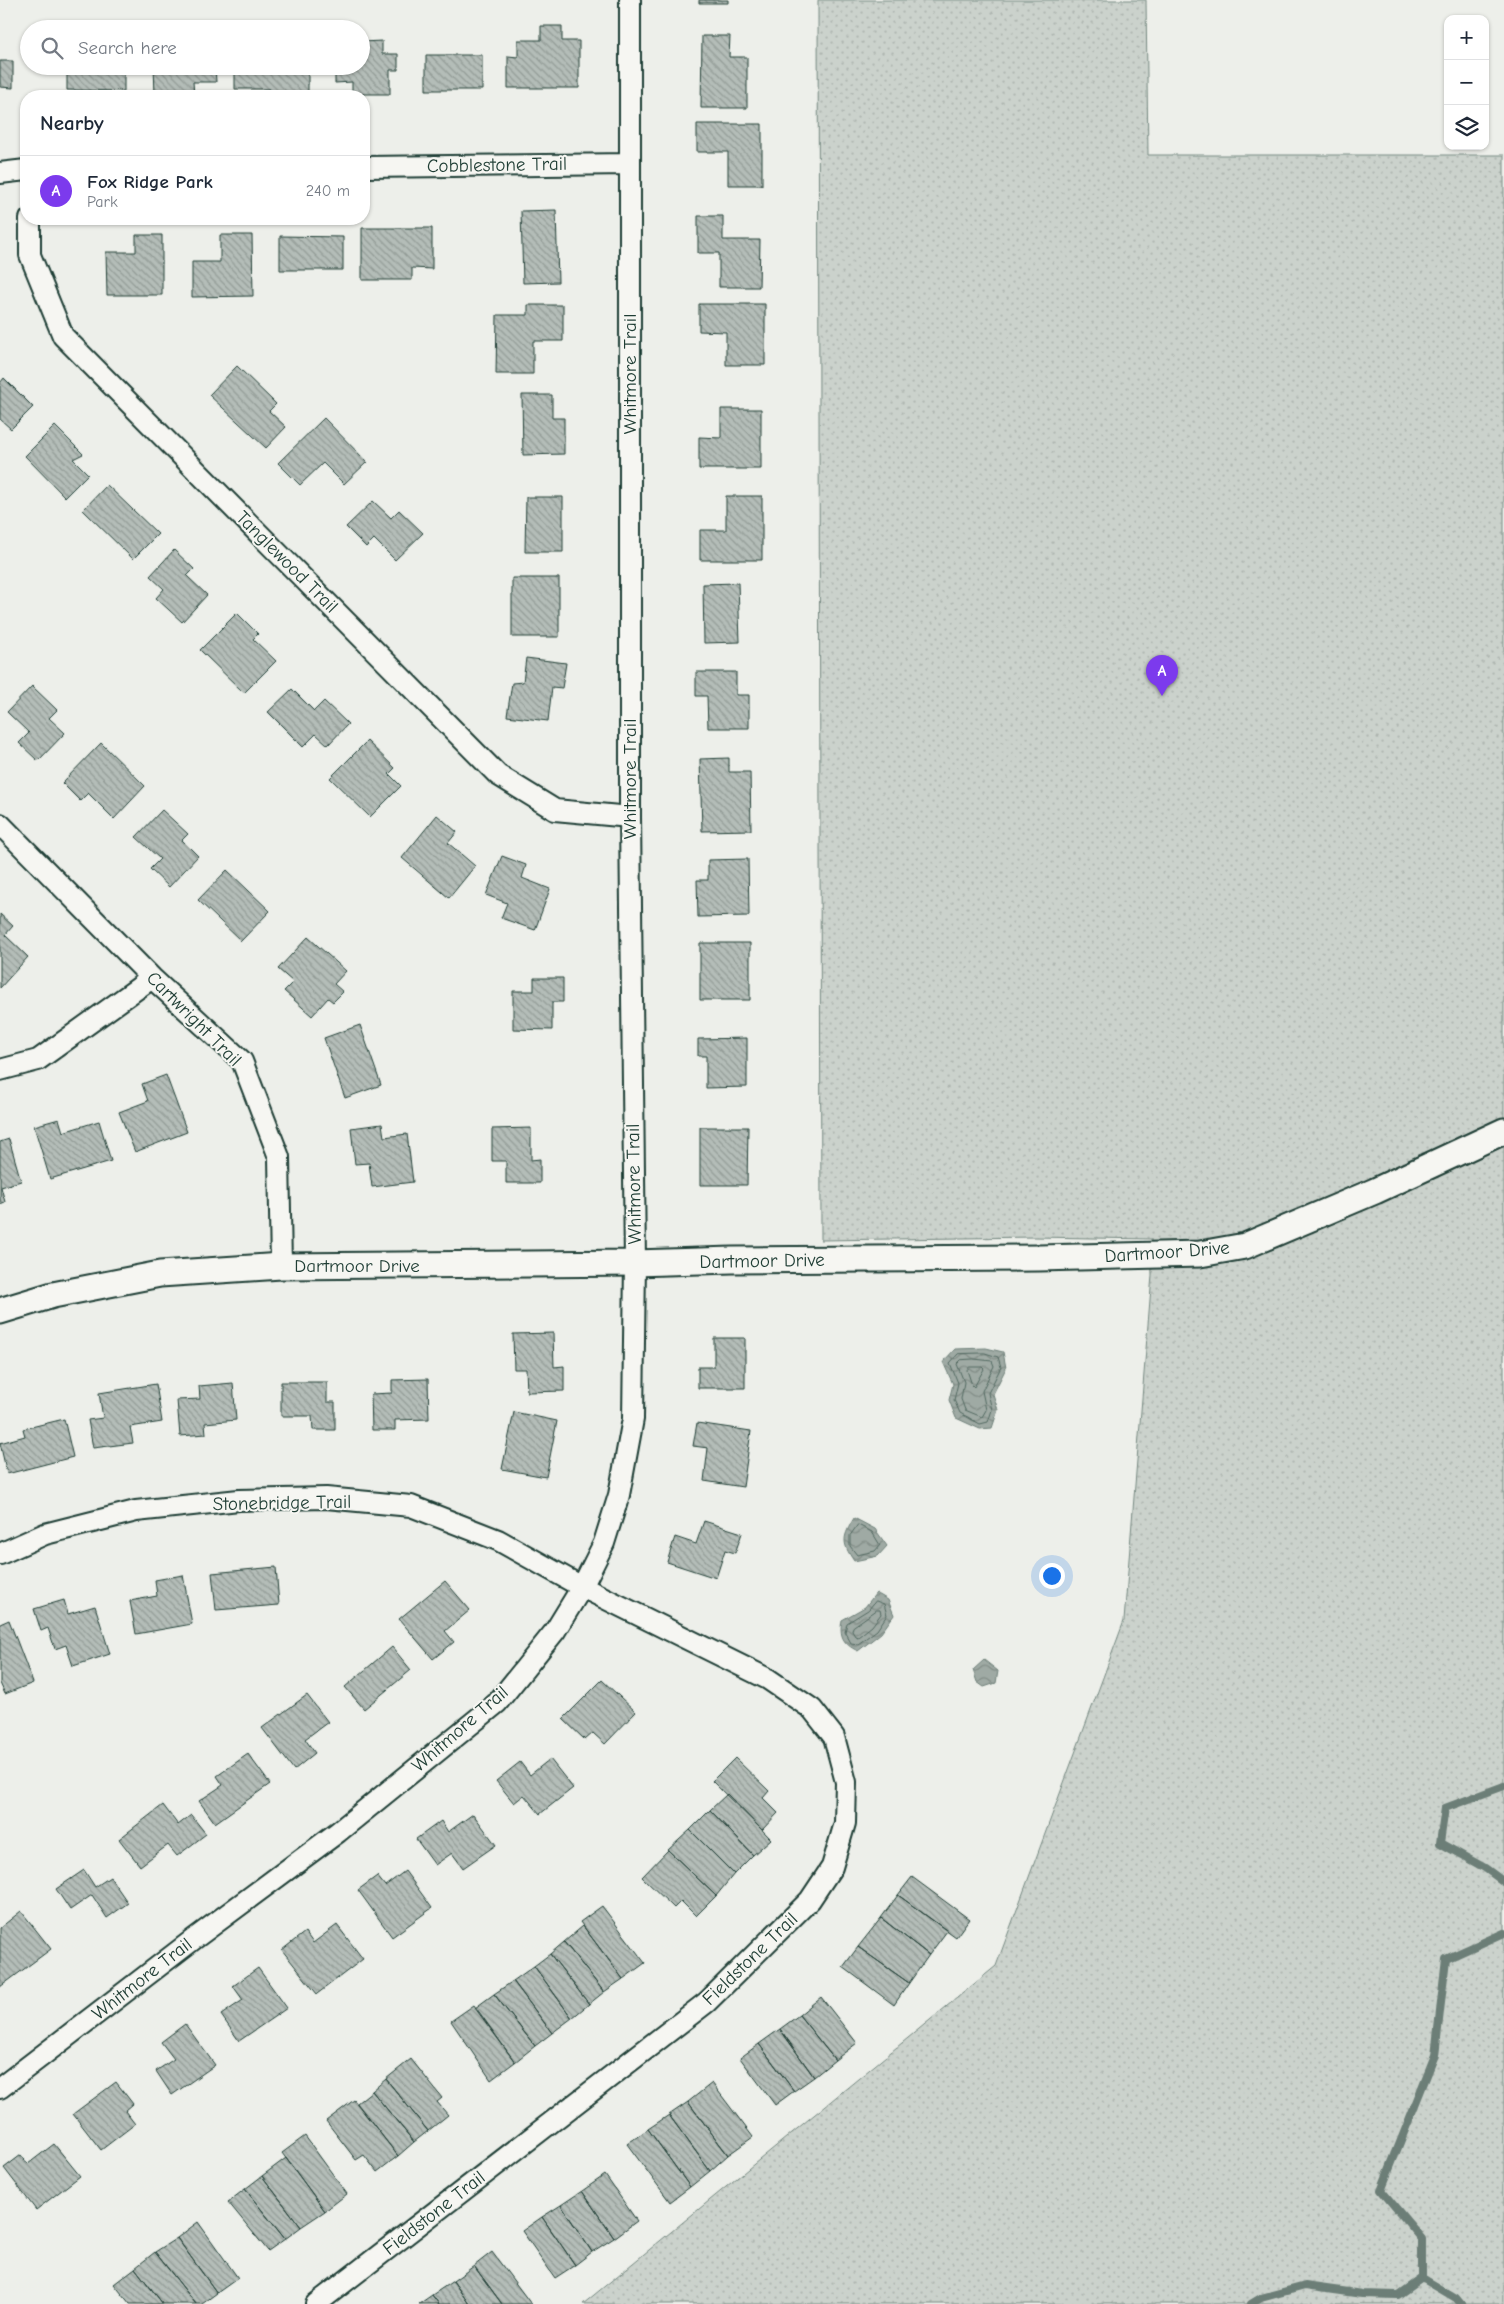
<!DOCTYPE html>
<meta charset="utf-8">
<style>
:root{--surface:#fff;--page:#f6f6f7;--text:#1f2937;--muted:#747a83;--line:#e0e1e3;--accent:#7c3aed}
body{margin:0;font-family:"Comic Neue",sans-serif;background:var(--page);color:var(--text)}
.controls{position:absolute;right:15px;top:15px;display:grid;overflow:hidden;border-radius:10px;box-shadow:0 1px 4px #0004}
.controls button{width:45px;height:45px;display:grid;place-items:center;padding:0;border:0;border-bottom:1px solid var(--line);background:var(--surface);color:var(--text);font:25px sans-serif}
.you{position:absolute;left:1051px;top:1575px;width:18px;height:18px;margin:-12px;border:4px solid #fff;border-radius:50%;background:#1a73e8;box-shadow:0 0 0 8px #1a73e833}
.badge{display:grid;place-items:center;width:32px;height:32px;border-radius:50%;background:var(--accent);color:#fff;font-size:16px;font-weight:700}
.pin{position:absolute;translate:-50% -41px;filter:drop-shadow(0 1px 2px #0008)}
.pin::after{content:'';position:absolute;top:26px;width:18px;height:15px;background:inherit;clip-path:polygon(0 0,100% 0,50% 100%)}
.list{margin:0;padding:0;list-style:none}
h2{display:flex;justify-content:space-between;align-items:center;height:65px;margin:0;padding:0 20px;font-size:21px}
h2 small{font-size:16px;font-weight:400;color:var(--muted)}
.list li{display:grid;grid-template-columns:32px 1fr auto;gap:15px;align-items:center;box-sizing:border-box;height:70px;padding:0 20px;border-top:1px solid var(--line)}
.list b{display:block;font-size:19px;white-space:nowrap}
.list p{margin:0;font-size:16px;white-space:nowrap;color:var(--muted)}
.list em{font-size:16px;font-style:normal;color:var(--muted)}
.icon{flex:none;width:28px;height:28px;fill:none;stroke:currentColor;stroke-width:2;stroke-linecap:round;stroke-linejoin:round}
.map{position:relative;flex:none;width:1504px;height:2304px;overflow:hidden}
.search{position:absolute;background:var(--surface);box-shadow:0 1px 4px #0004;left:20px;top:20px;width:350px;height:55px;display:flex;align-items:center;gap:12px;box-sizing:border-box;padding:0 18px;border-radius:28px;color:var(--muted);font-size:19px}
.panel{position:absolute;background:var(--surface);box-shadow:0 1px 4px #0004;left:20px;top:90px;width:350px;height:135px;border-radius:20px}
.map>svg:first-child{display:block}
</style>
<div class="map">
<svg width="1504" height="2304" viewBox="0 0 1504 2304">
<defs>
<pattern id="park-dots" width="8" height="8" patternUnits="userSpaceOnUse" patternTransform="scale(1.25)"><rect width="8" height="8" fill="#cbd2cc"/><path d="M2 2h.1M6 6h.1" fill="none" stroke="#aeb5b0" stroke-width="1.8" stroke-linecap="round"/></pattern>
<pattern id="water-waves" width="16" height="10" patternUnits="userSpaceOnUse" patternTransform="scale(1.25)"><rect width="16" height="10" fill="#9faaa4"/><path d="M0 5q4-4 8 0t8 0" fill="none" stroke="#818c86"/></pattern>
<pattern id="building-back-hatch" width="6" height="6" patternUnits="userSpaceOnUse" patternTransform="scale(1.25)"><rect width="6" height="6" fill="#b4bdb8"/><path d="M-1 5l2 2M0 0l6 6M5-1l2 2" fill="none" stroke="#929b96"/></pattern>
</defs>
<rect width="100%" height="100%" fill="#edefea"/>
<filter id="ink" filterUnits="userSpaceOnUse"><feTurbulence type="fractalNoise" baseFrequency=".02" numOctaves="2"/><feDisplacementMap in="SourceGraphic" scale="10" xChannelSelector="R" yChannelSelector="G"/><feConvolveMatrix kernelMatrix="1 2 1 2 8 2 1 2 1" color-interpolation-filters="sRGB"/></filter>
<g filter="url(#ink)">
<!-- park -->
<path fill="url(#park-dots)" stroke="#758880" d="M 818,0 L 1146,0 L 1148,155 L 1504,155 L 1504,2304 L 583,2304 L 996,1966 L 1124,1621 L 1152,1275 L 1151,1239 L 1035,1237 L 821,1240 Z"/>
<!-- water -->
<path fill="url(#water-waves)" stroke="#6c7e77" d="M 986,1348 L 1003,1352 L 1006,1368 L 993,1394 L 998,1410 L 992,1428 L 980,1429 L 956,1418 L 949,1400 L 953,1384 L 943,1362 L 955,1349 Z
M 854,1518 L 875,1529 L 887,1546 L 878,1556 L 854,1561 C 841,1542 843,1537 854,1518 Z
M 876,1593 L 888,1600 L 894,1615 L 881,1633 L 858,1651 C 843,1644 839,1636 842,1620 L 865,1607 Z
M 984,1660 L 998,1671 L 996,1683 L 984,1687 L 977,1682 L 973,1670 Z"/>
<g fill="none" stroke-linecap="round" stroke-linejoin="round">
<!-- shore -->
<path stroke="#526961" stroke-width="1" d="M 985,1353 L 998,1357 L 1001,1367 L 988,1393 L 992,1410 L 988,1422 L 980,1424 L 960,1413 L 954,1400 L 958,1383 L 950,1363 L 958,1354 Z
M 974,1359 L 992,1361 L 994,1366 L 982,1391 L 986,1410 L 982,1417 L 965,1410 L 961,1399 L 964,1382 L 957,1364 L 961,1360 Z
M 970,1367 L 982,1367 L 984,1369 L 974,1387 L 972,1385 L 967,1370 Z
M 858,1525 L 872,1532 L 880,1545 L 875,1551 L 857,1555 L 850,1546 L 850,1536 Z
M 876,1601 L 884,1604 L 887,1615 L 877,1630 L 858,1644 L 851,1643 L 845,1632 L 847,1623 L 868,1610 Z
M 877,1610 L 880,1610 L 881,1614 L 872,1626 L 858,1637 L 855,1636 L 852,1631 L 853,1627 Z"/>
<!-- stream -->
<path stroke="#6c7e77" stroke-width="8" d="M 1504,1786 L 1445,1808 L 1440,1843 L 1485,1868 L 1504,1882
M 1422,2278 L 1456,2298 L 1461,2304
M 1251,2304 L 1261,2298 L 1305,2286 L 1362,2294 L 1398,2295 L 1422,2278 L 1422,2239 L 1381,2190 L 1435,2055 L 1446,1959 L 1504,1933"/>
</g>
<!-- building -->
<path fill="url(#building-back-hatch)" stroke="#1f3d34" d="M 699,0 L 728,0 L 728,3 L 699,3 Z
M 541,26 L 562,26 L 562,41 L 579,41 L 579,88 L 508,88 L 508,56 L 518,57 L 518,40 L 541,40 Z
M 702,36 L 730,36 L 729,57 L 747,57 L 747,108 L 701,108 Z
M 382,41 L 382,54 L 398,54 L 398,70 L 390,70 L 390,94 L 352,94 L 352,82 L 335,83 L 335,66 L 361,66 L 361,42 Z
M 426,55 L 482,55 L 482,90 L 426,90 Z
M 0,61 L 13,61 L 13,88 L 0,87 Z
M 67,66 L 124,66 L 124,91 L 67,90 Z
M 154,66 L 215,66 L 216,82 L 193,82 L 194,95 L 155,95 Z
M 235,66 L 292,66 L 292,69 L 308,69 L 308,96 L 270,96 L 270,89 L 235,89 Z
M 697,124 L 762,124 L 762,185 L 728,185 L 728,152 L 697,152 Z
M 556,210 L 558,282 L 523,283 L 521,211 Z
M 698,216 L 723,216 L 723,240 L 760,240 L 759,287 L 719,287 L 719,253 L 698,253 Z
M 362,228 L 432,228 L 432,269 L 412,268 L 412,280 L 362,280 Z
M 136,235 L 162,235 L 162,295 L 107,295 L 106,252 L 136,252 Z
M 220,235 L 252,235 L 253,296 L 192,297 L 192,262 L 220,262 Z
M 280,236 L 343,237 L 343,270 L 280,270 Z
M 699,304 L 765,304 L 765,365 L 726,365 L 726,332 L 699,331 Z
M 528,305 L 563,305 L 563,341 L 533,341 L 533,374 L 496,374 L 497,315 L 528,315 Z
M 237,366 L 276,404 L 269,411 L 286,427 L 266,448 L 209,395 Z
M 4,378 L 33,407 L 11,429 L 0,419 L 0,383 Z
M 522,395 L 552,395 L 552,418 L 564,418 L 564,454 L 523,455 Z
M 721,409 L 761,409 L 761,469 L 699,469 L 699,437 L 721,438 Z
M 324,418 L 367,462 L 344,484 L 323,463 L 300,485 L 278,463 Z
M 55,426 L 83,454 L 73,459 L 88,474 L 65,497 L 25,456 Z
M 107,485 L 158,534 L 133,559 L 83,510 Z
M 726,496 L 762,496 L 762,560 L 700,560 L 700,530 L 726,530 Z
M 526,497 L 563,497 L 563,552 L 525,552 Z
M 373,501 L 391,518 L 399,510 L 423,533 L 395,560 L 374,539 L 366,547 L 346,527 Z
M 174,550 L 194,569 L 187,576 L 207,595 L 182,622 L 156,598 L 164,589 L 150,576 Z
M 512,578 L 559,578 L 559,637 L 512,637 Z
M 738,583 L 740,642 L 704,643 L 703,584 Z
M 237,613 L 258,634 L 253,639 L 276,661 L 244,693 L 200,650 Z
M 526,658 L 566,663 L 562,688 L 552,687 L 548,721 L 507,716 L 512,683 L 523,682 Z
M 696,672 L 736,672 L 736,695 L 749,695 L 749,728 L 708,728 L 707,696 L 696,696 Z
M 32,686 L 57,710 L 49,718 L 65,733 L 38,761 L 19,743 L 29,733 L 7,712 Z
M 292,689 L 314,711 L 324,701 L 348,724 L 328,745 L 316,734 L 303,747 L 268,712 Z
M 367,741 L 395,768 L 389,774 L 401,786 L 370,817 L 330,778 Z
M 101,743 L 145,786 L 114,819 L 88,793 L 80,801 L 62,783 Z
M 729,758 L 729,772 L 750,772 L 751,830 L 702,831 L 700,759 Z
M 162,810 L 188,834 L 182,840 L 198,856 L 169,887 L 150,869 L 160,859 L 136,837 Z
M 437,815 L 457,832 L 448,843 L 475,866 L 449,898 L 402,858 Z
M 502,856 L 526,865 L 522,878 L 550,889 L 535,930 L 501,918 L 507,903 L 486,895 Z
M 748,859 L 749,916 L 698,917 L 697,880 L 708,880 L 708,860 Z
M 227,870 L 270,911 L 241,941 L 198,900 Z
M 0,914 L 13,926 L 5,935 L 28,957 L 0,988 Z
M 308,937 L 346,971 L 334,984 L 343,992 L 333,1002 L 328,998 L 312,1016 L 284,991 L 293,982 L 278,969 Z
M 700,943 L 750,943 L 750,1000 L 700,1000 Z
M 534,978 L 563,978 L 563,1002 L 552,1002 L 552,1030 L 513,1029 L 513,991 L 534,991 Z
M 360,1025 L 381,1085 L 345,1098 L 324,1038 Z
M 747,1038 L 747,1087 L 706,1088 L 706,1056 L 698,1056 L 698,1039 Z
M 166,1075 L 187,1132 L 135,1152 L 119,1112 L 148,1101 L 142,1084 Z
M 59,1119 L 63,1132 L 99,1121 L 111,1161 L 50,1179 L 34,1126 Z
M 382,1124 L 384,1137 L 407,1134 L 413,1182 L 372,1187 L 369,1163 L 355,1164 L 351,1128 Z
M 700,1127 L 748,1127 L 747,1185 L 700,1185 Z
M 531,1128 L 531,1160 L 540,1159 L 540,1183 L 506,1183 L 506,1161 L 492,1161 L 492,1129 Z
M 9,1139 L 21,1181 L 1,1187 L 5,1202 L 0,1204 L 0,1142 Z
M 553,1333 L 554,1367 L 564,1366 L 564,1391 L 527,1392 L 526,1369 L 514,1369 L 513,1334 Z
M 714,1338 L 745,1338 L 745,1388 L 698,1388 L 698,1367 L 714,1367 Z
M 428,1379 L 429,1419 L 395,1420 L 395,1430 L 372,1430 L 371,1394 L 392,1393 L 392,1380 Z
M 281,1382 L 327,1382 L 327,1402 L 335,1402 L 335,1430 L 313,1430 L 312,1416 L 281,1416 Z
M 233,1383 L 236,1420 L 205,1423 L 206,1434 L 180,1436 L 177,1400 L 200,1399 L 199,1386 Z
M 156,1384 L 162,1422 L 130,1427 L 133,1443 L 93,1448 L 88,1420 L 103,1418 L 99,1393 Z
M 514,1412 L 557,1421 L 546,1477 L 502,1469 Z
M 64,1419 L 73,1457 L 7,1474 L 0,1443 L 25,1436 L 23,1429 Z
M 697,1423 L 751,1431 L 743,1487 L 704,1481 L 708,1448 L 693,1446 Z
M 704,1521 L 742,1533 L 735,1553 L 725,1550 L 716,1578 L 667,1562 L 675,1537 L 696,1544 Z
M 276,1567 L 279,1605 L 216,1610 L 212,1573 Z
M 183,1575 L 192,1624 L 136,1634 L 130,1601 L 157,1596 L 155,1580 Z
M 445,1581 L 470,1610 L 445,1631 L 454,1642 L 433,1659 L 399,1619 Z
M 64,1600 L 68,1614 L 95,1606 L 110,1654 L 73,1666 L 66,1645 L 55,1649 L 48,1628 L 41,1631 L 34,1609 Z
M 9,1620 L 33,1683 L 5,1694 L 0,1683 L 0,1624 Z
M 392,1647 L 411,1670 L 364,1709 L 345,1687 Z
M 602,1680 L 636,1712 L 605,1744 L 593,1733 L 585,1740 L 563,1719 Z
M 307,1695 L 328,1722 L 305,1739 L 315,1753 L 294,1770 L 262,1728 Z
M 248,1754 L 270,1784 L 215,1823 L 199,1801 L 223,1785 L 217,1776 Z
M 735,1758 L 769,1791 L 763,1798 L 778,1813 L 762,1830 L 712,1781 Z
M 550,1759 L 573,1788 L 540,1814 L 524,1795 L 514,1803 L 496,1781 L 520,1762 L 530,1775 Z
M 727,1794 L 771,1839 L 753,1855 L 710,1810 Z
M 163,1805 L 178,1825 L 191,1815 L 206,1834 L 177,1856 L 168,1845 L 140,1866 L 119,1839 Z
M 710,1810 L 753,1855 L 734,1874 L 690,1830 Z
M 473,1814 L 496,1845 L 463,1868 L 452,1853 L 435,1865 L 416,1839 L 441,1821 L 448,1832 Z
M 690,1830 L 734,1874 L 716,1896 L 668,1850 Z
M 668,1850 L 716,1896 L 696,1916 L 681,1901 L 674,1908 L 642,1877 Z
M 84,1870 L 95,1887 L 110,1877 L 128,1903 L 107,1918 L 92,1895 L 70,1910 L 56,1889 Z
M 405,1871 L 432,1908 L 392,1937 L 358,1890 L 377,1876 L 385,1886 Z
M 912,1877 L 969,1919 L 956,1937 L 898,1895 Z
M 898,1895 L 947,1931 L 929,1955 L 881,1918 Z
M 602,1906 L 645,1963 L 623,1979 L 580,1922 Z
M 21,1911 L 51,1949 L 0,1987 L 0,1928 Z
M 881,1918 L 929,1955 L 909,1983 L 858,1947 Z
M 337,1925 L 363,1959 L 317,1994 L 282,1950 L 305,1932 L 313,1943 Z
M 583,1926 L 623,1979 L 604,1992 L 564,1942 Z
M 564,1942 L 604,1992 L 589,2004 L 550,1954 Z
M 858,1947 L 909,1983 L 894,2005 L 843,1967 Z
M 550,1954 L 589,2004 L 572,2018 L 534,1966 Z
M 534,1966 L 572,2018 L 552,2033 L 513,1981 Z
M 258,1968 L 287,2008 L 239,2041 L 221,2015 L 243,2000 L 233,1986 Z
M 513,1981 L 552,2033 L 535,2046 L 494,1994 Z
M 494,1994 L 535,2046 L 515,2062 L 475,2008 Z
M 821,1997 L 857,2043 L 835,2060 L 799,2015 Z
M 474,2005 L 515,2062 L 491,2080 L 451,2021 Z
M 799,2015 L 835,2060 L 814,2077 L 780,2029 Z
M 185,2024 L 215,2065 L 172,2095 L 156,2071 L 174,2059 L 161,2042 Z
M 780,2029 L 814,2077 L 794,2091 L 759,2044 Z
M 759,2044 L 794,2091 L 775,2105 L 740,2058 Z
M 411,2059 L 442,2098 L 437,2102 L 448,2115 L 428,2131 L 386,2079 Z
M 386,2079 L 428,2131 L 414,2142 L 372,2091 Z
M 116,2082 L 133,2104 L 125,2111 L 135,2124 L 101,2150 L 73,2114 Z
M 712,2083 L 753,2137 L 728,2155 L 688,2102 Z
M 372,2091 L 414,2142 L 398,2156 L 357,2103 Z
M 354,2100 L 398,2156 L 377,2172 L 364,2155 L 356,2160 L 326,2121 Z
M 688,2102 L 728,2155 L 710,2171 L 669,2115 Z
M 669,2115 L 710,2171 L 690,2187 L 648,2129 Z
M 648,2129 L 690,2187 L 670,2202 L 627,2144 Z
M 305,2136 L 347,2194 L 325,2211 L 282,2153 Z
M 54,2144 L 80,2176 L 36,2210 L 4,2168 L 21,2155 L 28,2164 Z
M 286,2158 L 325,2211 L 301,2227 L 262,2176 Z
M 605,2175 L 637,2221 L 614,2238 L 582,2191 Z
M 262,2176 L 301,2227 L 285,2239 L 245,2189 Z
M 245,2189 L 285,2239 L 268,2251 L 228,2202 Z
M 582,2191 L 614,2238 L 592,2252 L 561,2205 Z
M 561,2205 L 592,2252 L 575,2265 L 542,2217 Z
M 542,2217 L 575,2265 L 555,2278 L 522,2231 Z
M 198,2222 L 238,2278 L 217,2293 L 177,2238 Z
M 177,2238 L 217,2293 L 202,2304 L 196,2304 L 155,2252 Z
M 155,2252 L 196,2304 L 163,2304 L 135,2268 Z
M 492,2252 L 531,2304 L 502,2304 L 474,2266 Z
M 474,2266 L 502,2304 L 469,2304 L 453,2281 Z
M 135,2268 L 163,2304 L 130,2304 L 114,2284 Z
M 453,2281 L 469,2304 L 439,2304 L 432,2295 Z
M 432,2295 L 439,2304 L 419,2304 Z"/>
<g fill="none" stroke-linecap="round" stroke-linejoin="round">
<defs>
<path id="minor" d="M 364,167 L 630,164
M 0,173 L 26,170
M 30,219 L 30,255 L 63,336 L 498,775 L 555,810 L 630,817
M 0,824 L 152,978 L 242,1061 L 279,1157 L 281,1266
M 0,1070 L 38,1060 L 152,978
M 0,1554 L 45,1534 L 136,1511 L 239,1500 L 326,1498 L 411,1506 L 498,1540 L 582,1587 L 768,1679 L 812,1709 L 834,1737 L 846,1782 L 845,1823 L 832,1867 L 810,1900 L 707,2002 L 316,2304
M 0,2088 L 194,1939 L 338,1832 L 497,1703 L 555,1631 L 582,1587 L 604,1543 L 619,1495 L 633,1419 L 635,1263 L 630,817 L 630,0"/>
<path id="tertiary" d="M 0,1311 L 53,1295 L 160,1274 L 281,1266 L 635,1263 L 732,1260 L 1039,1258 L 1200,1254 L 1245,1246 L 1375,1191 L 1504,1131"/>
</defs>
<!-- minor casing -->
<use href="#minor" stroke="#1f3d34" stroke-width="24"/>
<!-- tertiary casing -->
<use href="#tertiary" stroke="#1f3d34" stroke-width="29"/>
<!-- minor -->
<use href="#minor" stroke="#f6f6f2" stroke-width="20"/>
<!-- tertiary -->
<use href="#tertiary" stroke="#f6f6f2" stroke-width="25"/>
</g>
</g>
<g text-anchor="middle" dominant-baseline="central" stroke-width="4" stroke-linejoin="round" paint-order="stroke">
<!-- street labels -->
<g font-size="19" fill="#1f3d34" stroke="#f6f6f2">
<text transform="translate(497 165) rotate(-1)">Cobblestone Trail</text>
<text transform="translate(630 374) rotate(-90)">Whitmore Trail</text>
<text transform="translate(287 562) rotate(45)">Tanglewood Trail</text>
<text transform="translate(630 779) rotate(-90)">Whitmore Trail</text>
<text transform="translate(194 1019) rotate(45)">Cartwright Trail</text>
<text transform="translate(634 1184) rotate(-91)">Whitmore Trail</text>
<text transform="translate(1167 1252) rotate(-4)">Dartmoor Drive</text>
<text transform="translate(762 1261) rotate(-1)">Dartmoor Drive</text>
<text x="357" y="1266">Dartmoor Drive</text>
<text transform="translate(282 1503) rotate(-1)">Stonebridge Trail</text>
<text transform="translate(460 1729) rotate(-41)">Whitmore Trail</text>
<text transform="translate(750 1959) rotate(-44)">Fieldstone Trail</text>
<text transform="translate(142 1979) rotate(-38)">Whitmore Trail</text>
<text transform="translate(434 2213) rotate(-38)">Fieldstone Trail</text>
</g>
</g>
</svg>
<div class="controls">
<button>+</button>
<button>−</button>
<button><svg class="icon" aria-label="layers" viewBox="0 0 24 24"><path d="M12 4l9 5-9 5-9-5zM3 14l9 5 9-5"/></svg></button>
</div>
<div class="you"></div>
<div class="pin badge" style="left:1162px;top:696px">A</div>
<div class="search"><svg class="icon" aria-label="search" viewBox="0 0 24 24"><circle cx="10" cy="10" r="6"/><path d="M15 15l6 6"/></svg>Search here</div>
<section class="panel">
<h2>Nearby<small></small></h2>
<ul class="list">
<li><span class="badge">A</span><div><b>Fox Ridge Park</b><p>Park</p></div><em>240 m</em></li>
</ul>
</section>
</div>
